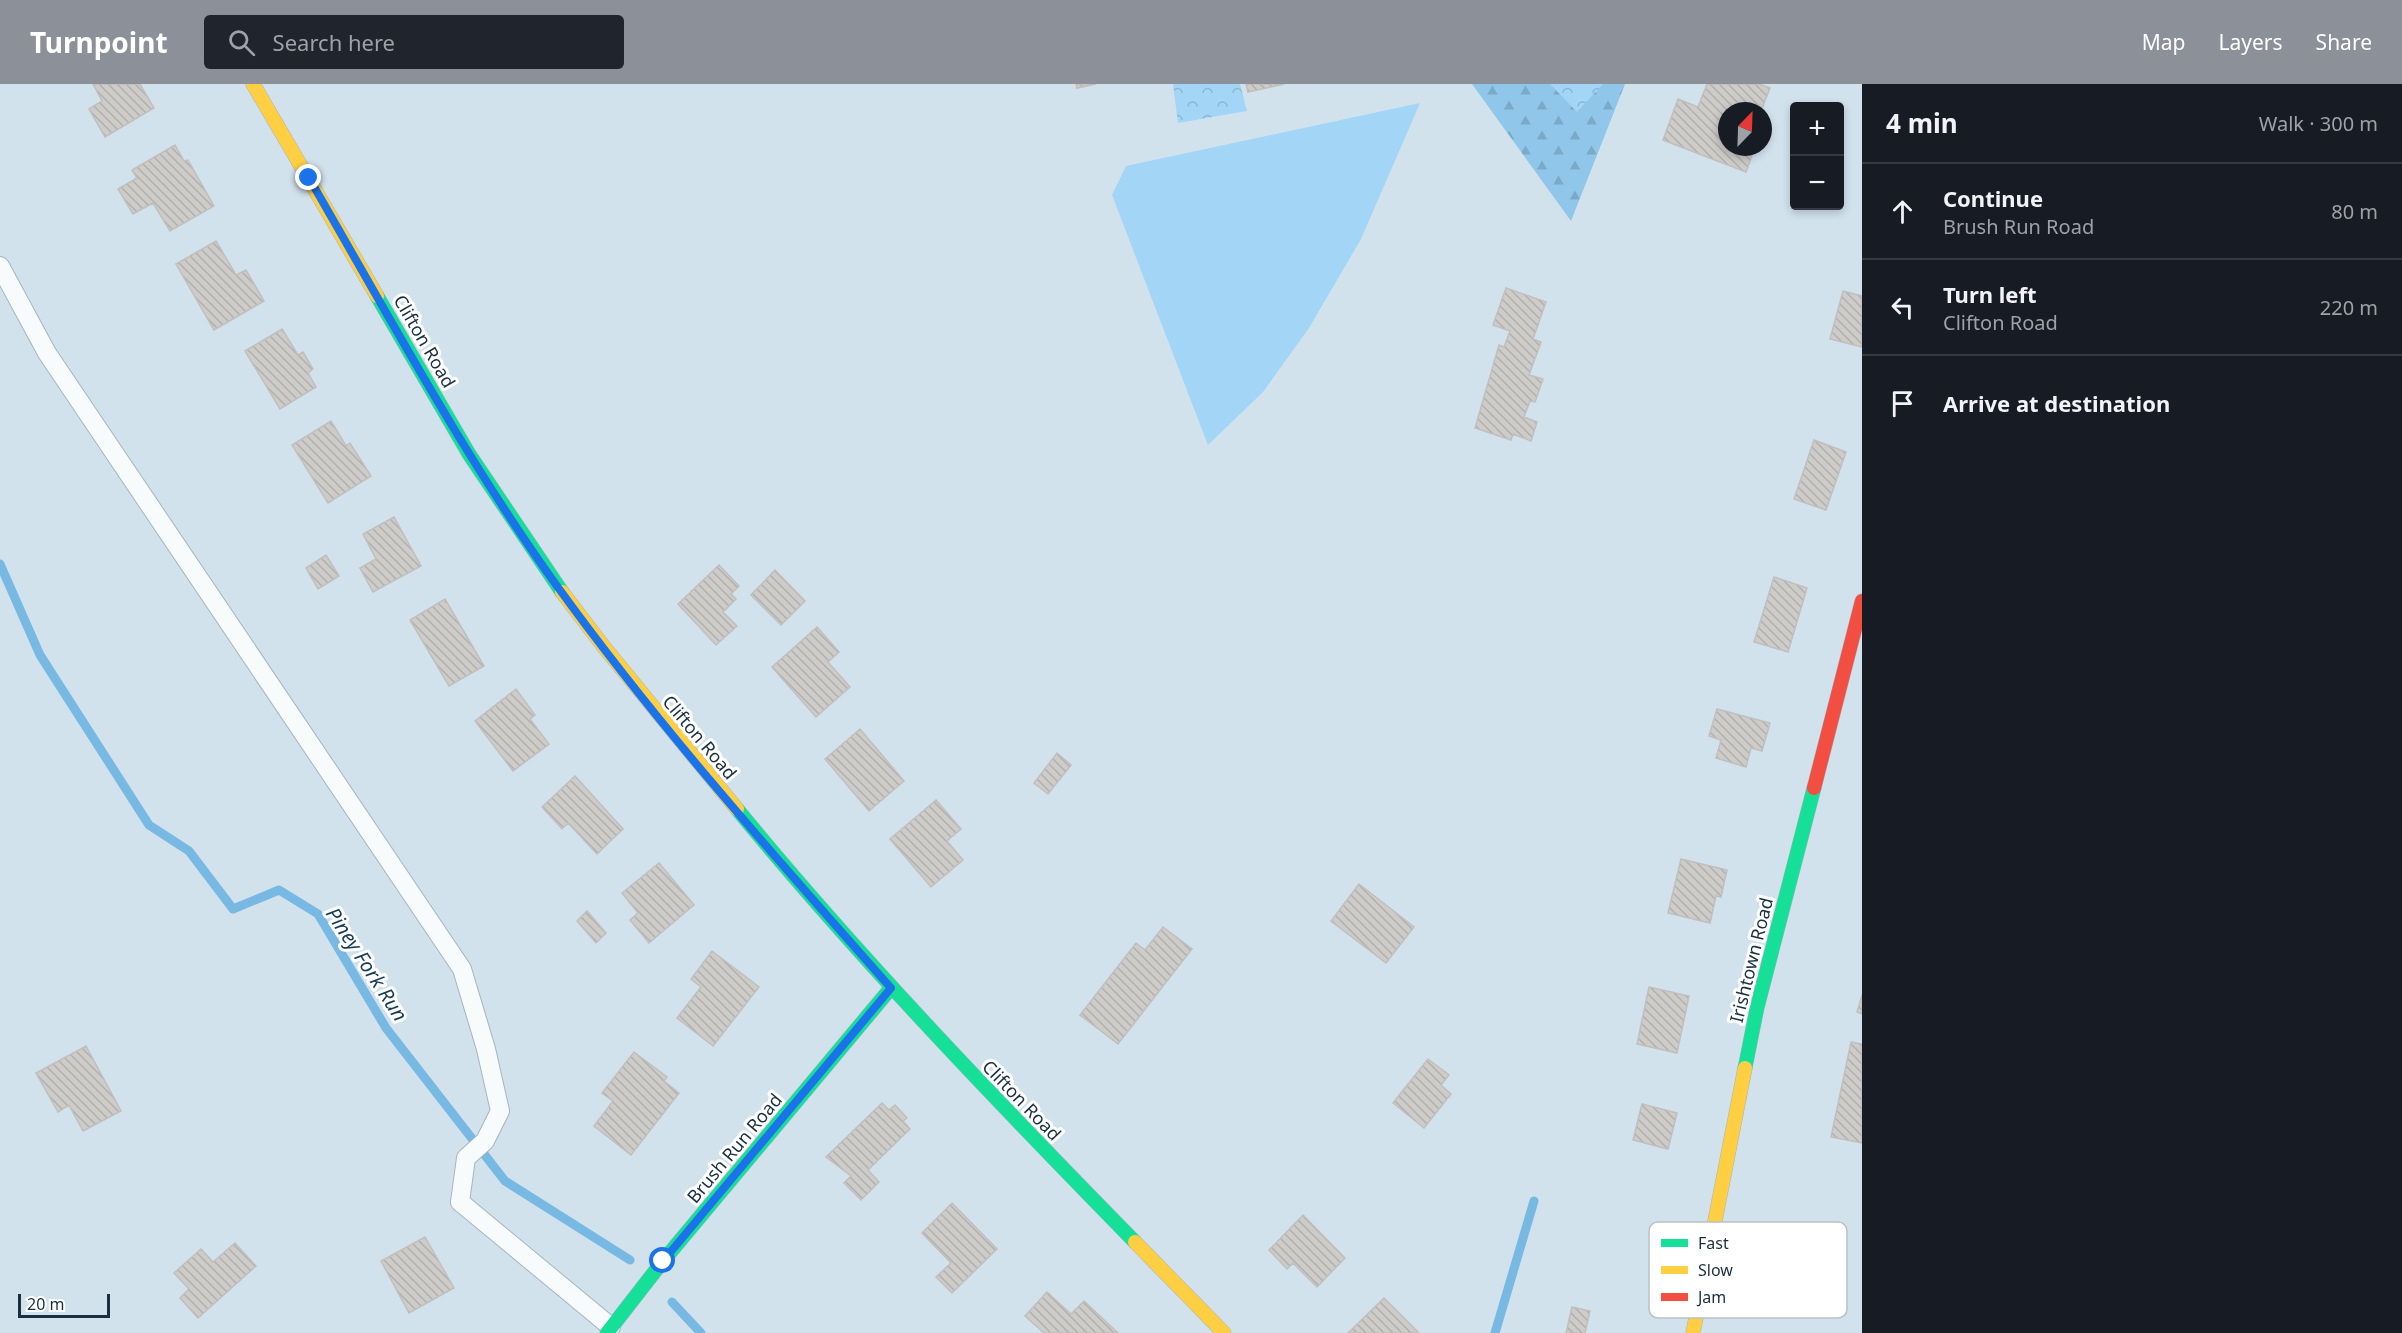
<!DOCTYPE html>
<meta charset="utf-8">
<style>
:root{--surface:#171b24;--page:#20242c;--text:#f1f3f6;--muted:#9ea1a6;--line:#363941;--accent:#8c9099}
body{margin:0;font-family:"Noto Sans",sans-serif;background:var(--page);color:var(--text)}
.controls{position:absolute;right:18px;top:18px;display:grid;overflow:hidden;border-radius:6px;box-shadow:0 3px 9px #0003}
.controls button{width:54px;height:54px;display:grid;place-items:center;padding:0;border:0;border-bottom:2px solid var(--line);background:var(--surface);color:var(--text);font:30px sans-serif}
.compass{position:absolute;left:1718px;top:18px;width:54px;height:54px;border-radius:50%;background:var(--surface);box-shadow:0 3px 9px #0003;rotate:23deg}
.scale{position:absolute;left:18px;bottom:15px;width:92px;box-sizing:border-box;padding-left:6px;border:3px solid #1a303e;border-top:0;font-size:16px;line-height:21px;white-space:nowrap;color:#1a303e;-webkit-text-stroke:4px #fff;paint-order:stroke}
.stop{position:absolute;width:18px;height:18px;margin:-14px;border:4px solid #1a73e8;border-radius:50%;background:#fff}
.stop.end{background:#1a73e8;border-color:#fff;box-shadow:0 2px 6px #0008}
.list{margin:0;padding:0;list-style:none}
h2{display:flex;justify-content:space-between;align-items:center;height:78px;margin:0;padding:0 24px;font-size:26px}
h2 small{font-size:20px;font-weight:400;color:var(--muted)}
.list li{display:grid;grid-template-columns:39px 1fr auto;gap:18px;align-items:center;box-sizing:border-box;height:96px;padding:0 24px;border-top:2px solid var(--line)}
.list b{display:block;font-size:22px;white-space:nowrap}
.list p{margin:0;font-size:20px;white-space:nowrap;color:var(--muted)}
.list em{font-size:20px;font-style:normal;color:var(--muted)}
.icon{flex:none;width:33px;height:33px;fill:none;stroke:currentColor;stroke-width:2;stroke-linecap:round;stroke-linejoin:round}
.map{position:relative;flex:none;width:1862px;height:1249px;overflow:hidden}
header{display:flex;align-items:center;gap:36px;box-sizing:border-box;height:84px;padding:0 30px;background:var(--accent);color:#fff}
header strong{font-size:28px}
nav{display:flex;gap:33px;margin-inline-start:auto;font-size:21px}
.search{width:420px;height:54px;background:var(--page);display:flex;align-items:center;gap:15px;box-sizing:border-box;padding:0 21px;border-radius:6px;color:var(--muted);font-size:22px}
main{display:flex}
aside{flex:1;background:var(--surface)}
.map>svg:first-child{display:block}
</style>
<header>
<strong>Turnpoint</strong>
<div class="search"><svg class="icon" aria-label="search" viewBox="0 0 24 24"><circle cx="10" cy="10" r="6"/><path d="M15 15l6 6"/></svg>Search here</div>
<nav><a>Map</a><a>Layers</a><a>Share</a></nav>
</header>
<main>
<div class="map">
<svg width="1862" height="1249" viewBox="0 0 1862 1249">
<defs>
<pattern id="forest-firs" width="22" height="20" patternUnits="userSpaceOnUse" patternTransform="scale(1.5)"><rect width="22" height="20" fill="#8fc6e9"/><path d="M5 1l3.5 6h-7zM16 11l3.5 6h-7z" fill="#7baac9"/></pattern>
<pattern id="park-crowns" width="20" height="18" patternUnits="userSpaceOnUse" patternTransform="scale(1.5)"><rect width="20" height="18" fill="#a2d5f6"/><path d="M2 6a3 3 0 1 1 6 0M12 15a3 3 0 1 1 6 0" fill="none" stroke="#8bb7d4"/></pattern>
<pattern id="building-back-hatch" width="6" height="6" patternUnits="userSpaceOnUse" patternTransform="scale(1.5)"><rect width="6" height="6" fill="#ceccc9"/><path d="M-1 5l2 2M0 0l6 6M5-1l2 2" fill="none" stroke="#b0b0ae"/></pattern>
</defs>
<rect width="100%" height="100%" fill="#d1e2ed"/>
<!-- grass -->
<path fill="#a2d5f6" d="M 1420,19 L 1361,155 L 1309,244 L 1263,308 L 1208,361 L 1112,111 L 1126,82 Z"/>
<!-- forest -->
<path fill="url(#forest-firs)" d="M 1472,0 L 1625,0 L 1571,137 Z"/>
<!-- park -->
<path fill="url(#park-crowns)" d="M 1173,0 L 1240,0 L 1247,27 L 1178,39 Z
M 1550,0 L 1603,0 L 1577,28 Z"/>
<g fill="none" stroke-linecap="round" stroke-linejoin="round">
<!-- stream -->
<path stroke="#77b9e2" stroke-width="9" d="M 0,480 L 40,571 L 149,741 L 189,767 L 233,825 L 279,806 L 318,830 L 386,944 L 505,1097 L 630,1176
M 672,1218 L 701,1249
M 1495,1249 L 1534,1117"/>
</g>
<!-- building -->
<path fill="url(#building-back-hatch)" stroke="#c0bfbd" stroke-width="1.5" d="M 93,0 L 140,0 L 154,24 L 105,53 L 89,25 L 102,17 Z
M 1076,0 L 1096,0 L 1077,4 Z
M 1246,0 L 1284,0 L 1248,8 Z
M 1707,0 L 1759,0 L 1770,4 L 1761,27 L 1727,27 L 1727,63 L 1755,63 L 1746,88 L 1663,56 L 1678,15 L 1698,23 Z
M 175,61 L 184,77 L 188,76 L 214,122 L 170,147 L 153,119 L 133,130 L 118,105 L 137,94 L 132,86 Z
M 216,157 L 236,191 L 246,186 L 264,217 L 214,246 L 176,180 Z
M 1506,204 L 1546,218 L 1533,255 L 1541,258 L 1529,291 L 1543,295 L 1535,318 L 1530,317 L 1524,333 L 1537,338 L 1531,357 L 1513,350 L 1511,356 L 1475,344 L 1499,261 L 1504,263 L 1510,247 L 1493,241 Z
M 1843,207 L 1862,212 L 1862,263 L 1830,255 Z
M 282,245 L 298,271 L 303,268 L 313,285 L 308,289 L 316,303 L 280,325 L 245,267 Z
M 331,337 L 346,362 L 350,359 L 371,392 L 328,419 L 292,361 Z
M 1814,356 L 1846,368 L 1826,426 L 1794,415 Z
M 394,433 L 421,482 L 373,508 L 360,484 L 376,475 L 363,450 Z
M 326,471 L 339,492 L 318,505 L 306,484 Z
M 719,481 L 739,502 L 731,510 L 736,515 L 723,528 L 737,542 L 716,561 L 678,520 Z
M 775,486 L 805,517 L 781,541 L 751,511 Z
M 1774,493 L 1807,504 L 1788,568 L 1754,558 Z
M 445,515 L 484,582 L 449,602 L 410,536 Z
M 817,543 L 839,568 L 828,578 L 850,603 L 816,633 L 772,583 Z
M 516,605 L 535,631 L 530,635 L 549,660 L 513,687 L 475,637 Z
M 1717,625 L 1770,639 L 1762,667 L 1751,664 L 1746,683 L 1716,674 L 1721,656 L 1709,652 Z
M 860,645 L 904,697 L 869,727 L 825,675 Z
M 1057,669 L 1071,681 L 1048,710 L 1034,699 Z
M 575,692 L 623,745 L 597,770 L 568,739 L 562,745 L 542,723 Z
M 936,716 L 961,745 L 947,757 L 963,776 L 931,803 L 890,755 Z
M 1681,775 L 1727,786 L 1721,813 L 1716,812 L 1710,839 L 1668,829 Z
M 659,779 L 694,821 L 649,859 L 630,836 L 638,829 L 622,809 Z
M 1359,800 L 1414,843 L 1386,879 L 1331,837 Z
M 587,827 L 606,849 L 596,859 L 577,837 Z
M 1163,843 L 1192,865 L 1118,960 L 1080,931 L 1136,859 L 1145,866 Z
M 712,867 L 759,903 L 713,962 L 677,934 L 701,903 L 691,895 Z
M 1649,903 L 1689,912 L 1677,969 L 1637,960 Z
M 1862,911 L 1862,930 L 1857,928 Z
M 1851,958 L 1862,960 L 1862,1059 L 1831,1053 Z
M 86,962 L 121,1027 L 83,1047 L 69,1021 L 58,1028 L 36,989 Z
M 634,968 L 667,993 L 664,997 L 679,1009 L 631,1071 L 594,1042 L 613,1017 L 602,1009 Z
M 1428,975 L 1449,991 L 1441,1001 L 1451,1010 L 1424,1044 L 1393,1019 Z
M 882,1019 L 889,1026 L 895,1021 L 907,1034 L 903,1037 L 910,1045 L 868,1086 L 879,1098 L 861,1116 L 844,1099 L 851,1092 L 826,1073 Z
M 1642,1020 L 1677,1029 L 1668,1065 L 1633,1056 Z
M 952,1119 L 997,1165 L 952,1209 L 936,1193 L 951,1179 L 922,1149 Z
M 1303,1131 L 1345,1174 L 1317,1203 L 1293,1179 L 1287,1185 L 1269,1166 Z
M 425,1153 L 454,1204 L 409,1229 L 381,1177 Z
M 235,1159 L 256,1182 L 198,1234 L 180,1214 L 189,1205 L 174,1189 L 201,1165 L 213,1178 Z
M 1047,1208 L 1071,1230 L 1084,1217 L 1118,1249 L 1044,1249 L 1025,1232 Z
M 1384,1214 L 1419,1249 L 1348,1249 Z
M 1572,1223 L 1590,1227 L 1585,1249 L 1566,1249 Z"/>
<g fill="none" stroke-linecap="round" stroke-linejoin="round">
<defs>
<path id="lane" d="M 0,182 L 47,269 L 462,885 L 486,965 L 500,1027 L 485,1057 L 466,1074 L 460,1118 L 611,1243"/>
<path id="fast" d="M 377,212 L 469,370 L 562,508
M 737,725 C 862,877 998,1018 1135,1158
M 1745,984 L 1757,924 L 1814,704
M 607,1249 L 663,1177 L 891,904"/>
<path id="slow" d="M 253,0 L 377,212
M 562,508 L 604,563 L 737,725
M 1135,1158 L 1224,1249
M 1693,1249 L 1745,984"/>
<path id="jam" d="M 1814,704 L 1862,517"/>
</defs>
<!-- lane casing -->
<use href="#lane" stroke="#a4b5c1" stroke-width="20"/>
<!-- fast casing -->
<use href="#fast" stroke="#a4b5c1" stroke-width="15"/>
<!-- slow casing -->
<use href="#slow" stroke="#a4b5c1" stroke-width="15"/>
<!-- jam casing -->
<use href="#jam" stroke="#a4b5c1" stroke-width="15"/>
<!-- lane -->
<use href="#lane" stroke="#f8fbfc" stroke-width="18"/>
<!-- fast -->
<use href="#fast" stroke="#16e098" stroke-width="14"/>
<!-- slow -->
<use href="#slow" stroke="#ffcf43" stroke-width="14"/>
<!-- jam -->
<use href="#jam" stroke="#f24e42" stroke-width="14"/>
</g>
<g fill="none" stroke-linecap="round" stroke-linejoin="round">
<!-- route -->
<path stroke="#1a73e8" stroke-width="8" d="M 309,94 C 389,232 464,373 557,502 C 659,643 776,774 891,904 L 663,1177"/>
</g>
<g text-anchor="middle" dominant-baseline="central" stroke-width="6" stroke-linejoin="round" paint-order="stroke">
<!-- street labels -->
<g font-size="18" fill="#1a303e" stroke="#fff">
<text transform="translate(425 257) rotate(60)">Clifton Road</text>
<text transform="translate(700 653) rotate(50)">Clifton Road</text>
<text transform="translate(1751 876) rotate(-76)">Irishtown Road</text>
<text transform="translate(1022 1016) rotate(46)">Clifton Road</text>
<text transform="translate(734 1064) rotate(-50)">Brush Run Road</text>
</g>
<!-- water labels -->
<g font-size="20" font-style="italic" fill="#173d53" stroke="#fff">
<text transform="translate(367 880) rotate(57)">Piney Fork Run</text>
</g>
</g>
<!-- legend -->
<rect x="1649" y="1138" width="198" height="96" rx="9" fill="#fff" stroke="#bac1c5" stroke-width="1.5"/>
<rect x="1661" y="1155" width="27" height="8" fill="#16e098"/>
<rect x="1661" y="1182" width="27" height="8" fill="#ffcf43"/>
<rect x="1661" y="1209" width="27" height="8" fill="#f24e42"/>
<g font-size="16" fill="#1a303e">
<text x="1698" y="1165">Fast</text>
<text x="1698" y="1192">Slow</text>
<text x="1698" y="1219">Jam</text>
</g>
</svg>
<div class="controls">
<button>+</button>
<button>−</button>
</div>
<svg class="compass" viewBox="-18 -18 36 36"><path d="M0-13l5 13h-10z" fill="#e53935"/><path d="M0 13l5-13h-10z" fill="#9ea1a6"/></svg>
<div class="scale">20 m</div>
<div class="stop" style="left:663px;top:1177px"></div>
<div class="stop end" style="left:309px;top:94px"></div>
</div>
<aside>
<h2>4 min<small>Walk · 300 m</small></h2>
<ul class="list">
<li><svg class="icon" aria-label="ahead" viewBox="0 0 24 24"><path d="M12 20V5M6 11l6-6 6 6"/></svg><div><b>Continue</b><p>Brush Run Road</p></div><em>80 m</em></li>
<li><svg class="icon" aria-label="left" viewBox="0 0 24 24"><path d="M17 20v-9H6M10 6l-5 5 5 5"/></svg><div><b>Turn left</b><p>Clifton Road</p></div><em>220 m</em></li>
<li><svg class="icon" aria-label="arrive" viewBox="0 0 24 24"><path d="M6 21V4h12l-3 4 3 4H6"/></svg><div><b>Arrive at destination</b></div></li>
</ul>
</aside>
</main>
